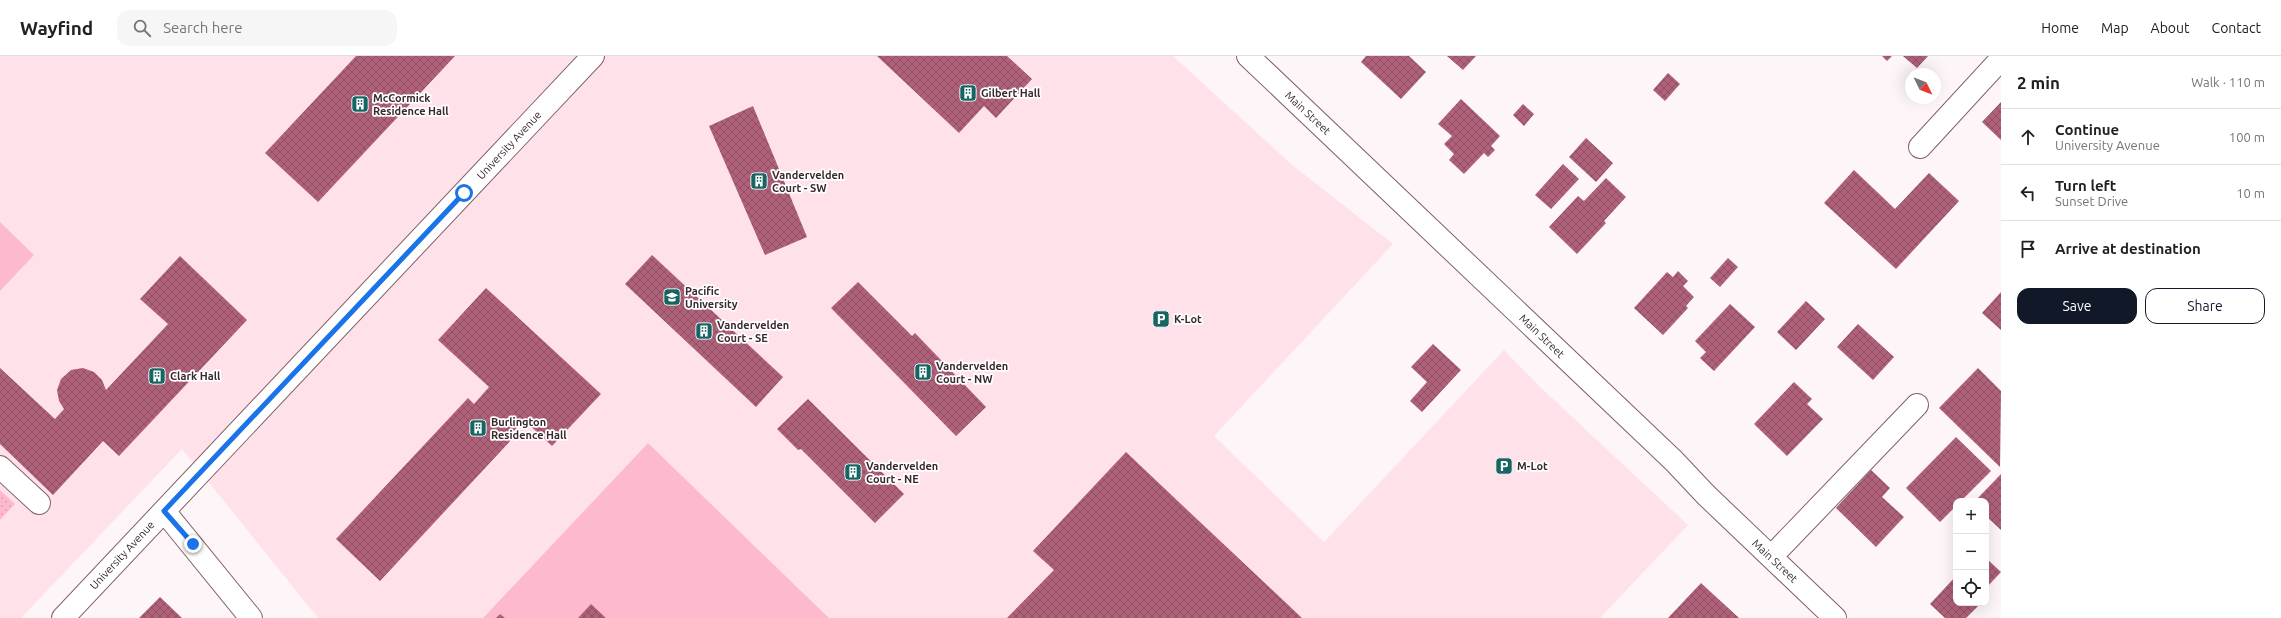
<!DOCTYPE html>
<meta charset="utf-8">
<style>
:root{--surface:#fff;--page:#f6f6f6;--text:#202124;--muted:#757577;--line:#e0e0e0;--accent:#111827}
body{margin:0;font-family:Ubuntu,sans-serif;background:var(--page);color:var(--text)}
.controls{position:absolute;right:12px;bottom:12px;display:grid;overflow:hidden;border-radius:8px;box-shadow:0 4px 16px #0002}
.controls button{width:36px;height:36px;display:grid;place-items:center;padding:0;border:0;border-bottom:1px solid var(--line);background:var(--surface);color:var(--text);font:20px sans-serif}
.compass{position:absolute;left:1905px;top:12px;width:36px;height:36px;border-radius:50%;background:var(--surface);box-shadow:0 4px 16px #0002;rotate:133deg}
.stop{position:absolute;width:12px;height:12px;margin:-9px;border:3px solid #1a73e8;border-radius:50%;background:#fff}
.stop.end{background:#1a73e8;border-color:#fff;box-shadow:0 1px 4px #0008}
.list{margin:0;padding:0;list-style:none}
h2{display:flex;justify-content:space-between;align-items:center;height:52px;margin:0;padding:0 16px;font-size:17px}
h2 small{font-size:13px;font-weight:400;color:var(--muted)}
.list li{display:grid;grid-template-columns:26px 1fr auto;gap:12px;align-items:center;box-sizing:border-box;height:56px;padding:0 16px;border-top:1px solid var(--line)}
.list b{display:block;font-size:15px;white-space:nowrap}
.list p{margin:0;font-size:13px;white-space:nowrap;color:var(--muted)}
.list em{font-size:13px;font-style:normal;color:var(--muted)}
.actions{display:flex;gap:8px;padding:12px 16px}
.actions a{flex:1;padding:9px 0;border:1px solid var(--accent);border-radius:12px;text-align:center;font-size:14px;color:var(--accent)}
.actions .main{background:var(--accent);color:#fff}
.icon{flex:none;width:22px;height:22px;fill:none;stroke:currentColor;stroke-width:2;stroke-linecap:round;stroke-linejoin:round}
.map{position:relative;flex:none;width:2001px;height:562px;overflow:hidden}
header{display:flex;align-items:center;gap:24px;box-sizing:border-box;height:56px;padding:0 20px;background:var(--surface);border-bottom:1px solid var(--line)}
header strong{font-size:19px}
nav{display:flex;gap:22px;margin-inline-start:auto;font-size:14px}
.search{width:280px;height:36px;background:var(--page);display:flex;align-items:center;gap:10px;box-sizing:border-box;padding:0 14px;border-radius:12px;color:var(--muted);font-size:15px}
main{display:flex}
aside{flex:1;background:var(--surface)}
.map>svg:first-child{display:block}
</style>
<header>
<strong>Wayfind</strong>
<div class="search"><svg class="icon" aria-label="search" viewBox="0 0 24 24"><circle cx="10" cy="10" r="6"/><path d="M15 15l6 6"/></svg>Search here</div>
<nav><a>Home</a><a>Map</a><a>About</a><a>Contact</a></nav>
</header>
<main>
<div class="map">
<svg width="2001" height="562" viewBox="0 0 2001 562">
<defs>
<pattern id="grass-dots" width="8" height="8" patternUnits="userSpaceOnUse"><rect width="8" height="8" fill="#febacd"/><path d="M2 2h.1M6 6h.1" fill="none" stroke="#daa0b0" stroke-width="1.8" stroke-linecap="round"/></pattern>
<pattern id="building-cross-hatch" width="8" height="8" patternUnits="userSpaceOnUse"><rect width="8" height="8" fill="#af617a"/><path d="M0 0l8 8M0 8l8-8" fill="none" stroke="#8f5064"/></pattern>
</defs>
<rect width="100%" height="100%" fill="#fdf5f7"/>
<!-- built -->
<path fill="#ffe2e9" d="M 0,0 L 1173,0 L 1291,108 L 1393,188 L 1214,380 L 1324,486 L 1504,294 L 1539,330 L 1688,469 L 1600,562 L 829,562 L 648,387 L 483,562 L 318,562 L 182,393 L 21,562 L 0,562 Z"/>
<!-- grass -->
<path fill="url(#grass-dots)" d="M 0,434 L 15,448 L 0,464 Z"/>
<!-- garden -->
<path fill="#febacd" d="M 0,166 L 34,199 L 0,235 Z
M 648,387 L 829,562 L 483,562 Z"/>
<!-- building -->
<path fill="url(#building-cross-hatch)" d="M 356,0 L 455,0 L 318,146 L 265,97 Z
M 877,0 L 1007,0 L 1032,23 L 996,62 L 984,50 L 959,77 Z
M 1366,0 L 1409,0 L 1426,16 L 1401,43 L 1361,6 Z
M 1447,0 L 1476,0 L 1463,14 Z
M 1882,0 L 1892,0 L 1887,5 Z
M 1903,0 L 1928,0 L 1917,12 Z
M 1668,17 L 1680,28 L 1665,45 L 1653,34 Z
M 1461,43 L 1500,80 L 1491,90 L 1495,94 L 1488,101 L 1484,97 L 1464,118 L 1449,104 L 1454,98 L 1444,88 L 1452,80 L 1438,68 Z
M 2001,46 L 2001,84 L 1982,66 Z
M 1523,48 L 1534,58 L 1524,70 L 1513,59 Z
M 753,50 L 807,181 L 765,199 L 709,70 Z
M 1586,82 L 1613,107 L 1596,126 L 1569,101 Z
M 1563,108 L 1579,123 L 1551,153 L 1535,139 Z
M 1854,114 L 1895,153 L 1929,117 L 1959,145 L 1896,213 L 1824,147 Z
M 1606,122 L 1626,141 L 1604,165 L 1606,167 L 1577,198 L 1549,171 L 1578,140 L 1584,145 Z
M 652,199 L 783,321 L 756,351 L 625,228 Z
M 180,200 L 247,264 L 119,400 L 103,385 L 53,439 L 0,388 L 0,312 L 55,363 L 64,353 L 59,345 L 57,334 L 61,323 L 71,314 L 83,312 L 94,316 L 102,324 L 106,334 L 168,268 L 140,243 Z
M 1728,202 L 1738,211 L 1720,231 L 1710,222 Z
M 1678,215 L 1688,225 L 1683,230 L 1694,241 L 1686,250 L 1688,252 L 1663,279 L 1634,252 L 1667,216 L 1673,221 Z
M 858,226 L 912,280 L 915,277 L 986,351 L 956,380 L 831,252 Z
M 486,232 L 601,338 L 552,390 L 524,364 L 509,380 L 512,383 L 380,525 L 336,483 L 468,342 L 474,348 L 489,331 L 438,284 Z
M 2001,236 L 2001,274 L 1982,257 Z
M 1806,245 L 1825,263 L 1796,294 L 1777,276 Z
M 1730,248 L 1755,271 L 1714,315 L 1700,302 L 1706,296 L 1695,285 Z
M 1858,268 L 1894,301 L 1873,324 L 1837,291 Z
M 1433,288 L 1461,314 L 1422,356 L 1410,345 L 1427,326 L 1411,311 Z
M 1978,312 L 2001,335 L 2000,411 L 1939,352 Z
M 1794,326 L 1812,343 L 1807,348 L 1823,363 L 1787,400 L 1754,368 Z
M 808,343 L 904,438 L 875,467 L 801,393 L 798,394 L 777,373 Z
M 1956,381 L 1991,415 L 1961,445 L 1956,445 L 1956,450 L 1940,466 L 1906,432 Z
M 1126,396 L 1182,449 L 1302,562 L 1007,562 L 1054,514 L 1033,495 Z
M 1871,414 L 1890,432 L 1882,441 L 1904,461 L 1876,491 L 1836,452 Z
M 2001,418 L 2001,474 L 1986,460 L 1986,445 L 1975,445 Z
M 1986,502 L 2001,516 L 1986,532 Z
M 1956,520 L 1956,547 L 1981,547 L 1966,562 L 1945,562 L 1930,548 Z
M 1701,527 L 1739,562 L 1668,562 Z
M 160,541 L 182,562 L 139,562 Z
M 591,548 L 606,562 L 578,562 Z
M 500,558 L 505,562 L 496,562 Z"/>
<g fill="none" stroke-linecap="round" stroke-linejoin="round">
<defs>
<path id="minor" d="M 1248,0 L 1674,405 L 1706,439 L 1835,562
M 1920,91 L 2001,3
M 0,411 L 39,447
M 164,455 L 251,562
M 1771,501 L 1917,349
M 63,562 L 593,0"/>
</defs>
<!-- minor casing -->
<use href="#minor" stroke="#82616a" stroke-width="24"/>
<!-- minor -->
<use href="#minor" stroke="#fff" stroke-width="22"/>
</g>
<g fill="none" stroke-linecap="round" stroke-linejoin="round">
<!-- route -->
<path stroke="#1a73e8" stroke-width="5" d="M 193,488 L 164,455 L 464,137"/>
</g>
<!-- icons -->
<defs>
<symbol id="building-square" viewBox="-11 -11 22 22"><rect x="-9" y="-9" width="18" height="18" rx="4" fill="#176562" stroke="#fff"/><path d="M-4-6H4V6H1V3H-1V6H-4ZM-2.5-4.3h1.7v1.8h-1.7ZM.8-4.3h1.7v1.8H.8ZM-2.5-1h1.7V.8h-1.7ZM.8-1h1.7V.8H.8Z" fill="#fff"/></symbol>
<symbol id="university-square" viewBox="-11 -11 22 22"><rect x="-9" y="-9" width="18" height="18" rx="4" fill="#176562" stroke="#fff"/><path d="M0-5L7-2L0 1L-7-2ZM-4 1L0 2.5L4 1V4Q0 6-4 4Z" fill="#fff"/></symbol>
<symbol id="parking-square" viewBox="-11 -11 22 22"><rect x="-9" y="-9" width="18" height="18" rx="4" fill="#176562" stroke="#fff"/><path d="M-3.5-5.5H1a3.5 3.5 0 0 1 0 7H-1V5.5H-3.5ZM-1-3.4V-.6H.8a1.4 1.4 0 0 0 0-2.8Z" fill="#fff"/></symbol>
</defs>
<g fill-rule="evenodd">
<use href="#building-square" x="958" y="27" width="20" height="20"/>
<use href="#building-square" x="350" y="38" width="20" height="20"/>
<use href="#building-square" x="749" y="115" width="20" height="20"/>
<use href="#university-square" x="662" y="231" width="20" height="20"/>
<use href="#parking-square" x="1151" y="253" width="20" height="20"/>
<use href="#building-square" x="694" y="265" width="20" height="20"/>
<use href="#building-square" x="913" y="306" width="20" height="20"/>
<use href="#building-square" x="147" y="310" width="20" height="20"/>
<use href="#building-square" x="468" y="362" width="20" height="20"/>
<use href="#parking-square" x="1494" y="400" width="20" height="20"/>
<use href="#building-square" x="843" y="406" width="20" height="20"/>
</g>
<g text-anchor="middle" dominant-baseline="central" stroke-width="3.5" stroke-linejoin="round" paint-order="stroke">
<!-- poi labels -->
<g font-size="11" font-weight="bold" fill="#392a2e" stroke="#fff" text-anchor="start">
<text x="981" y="37">Gilbert Hall</text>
<text x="373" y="42">McCormick<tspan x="373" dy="13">Residence Hall</tspan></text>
<text x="772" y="119">Vandervelden<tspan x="772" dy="13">Court - SW</tspan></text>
<text x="685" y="235">Pacific<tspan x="685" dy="13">University</tspan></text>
<text x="1174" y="263">K-Lot</text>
<text x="717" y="269">Vandervelden<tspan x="717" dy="13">Court - SE</tspan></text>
<text x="936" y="310">Vandervelden<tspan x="936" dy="13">Court - NW</tspan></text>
<text x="170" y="320">Clark Hall</text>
<text x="491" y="366">Burlington<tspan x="491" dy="13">Residence Hall</tspan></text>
<text x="866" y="410">Vandervelden<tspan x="866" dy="13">Court - NE</tspan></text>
<text x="1517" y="410">M-Lot</text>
</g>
<!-- street labels -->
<g font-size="11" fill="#392a2e" stroke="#fff">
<text transform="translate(1308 57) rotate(43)">Main Street</text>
<text transform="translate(509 89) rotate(-47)">University Avenue</text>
<text transform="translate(1542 280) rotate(44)">Main Street</text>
<text transform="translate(122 499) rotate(-47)">University Avenue</text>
<text transform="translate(1775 505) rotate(43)">Main Street</text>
</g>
</g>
</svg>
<div class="controls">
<button>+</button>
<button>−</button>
<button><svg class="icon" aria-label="locate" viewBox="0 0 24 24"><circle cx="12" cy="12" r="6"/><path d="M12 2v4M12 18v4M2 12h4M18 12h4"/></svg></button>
</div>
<svg class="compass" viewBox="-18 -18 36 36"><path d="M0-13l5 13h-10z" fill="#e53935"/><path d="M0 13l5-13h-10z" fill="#757577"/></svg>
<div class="stop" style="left:464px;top:137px"></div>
<div class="stop end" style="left:193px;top:488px"></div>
</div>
<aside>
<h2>2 min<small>Walk · 110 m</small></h2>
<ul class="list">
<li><svg class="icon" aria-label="ahead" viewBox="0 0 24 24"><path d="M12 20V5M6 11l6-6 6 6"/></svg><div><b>Continue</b><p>University Avenue</p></div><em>100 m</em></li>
<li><svg class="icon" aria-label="left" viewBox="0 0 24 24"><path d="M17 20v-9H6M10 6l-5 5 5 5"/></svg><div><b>Turn left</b><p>Sunset Drive</p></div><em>10 m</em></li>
<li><svg class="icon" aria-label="arrive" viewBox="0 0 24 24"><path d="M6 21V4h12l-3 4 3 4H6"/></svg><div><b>Arrive at destination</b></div></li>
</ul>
<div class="actions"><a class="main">Save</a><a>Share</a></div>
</aside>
</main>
